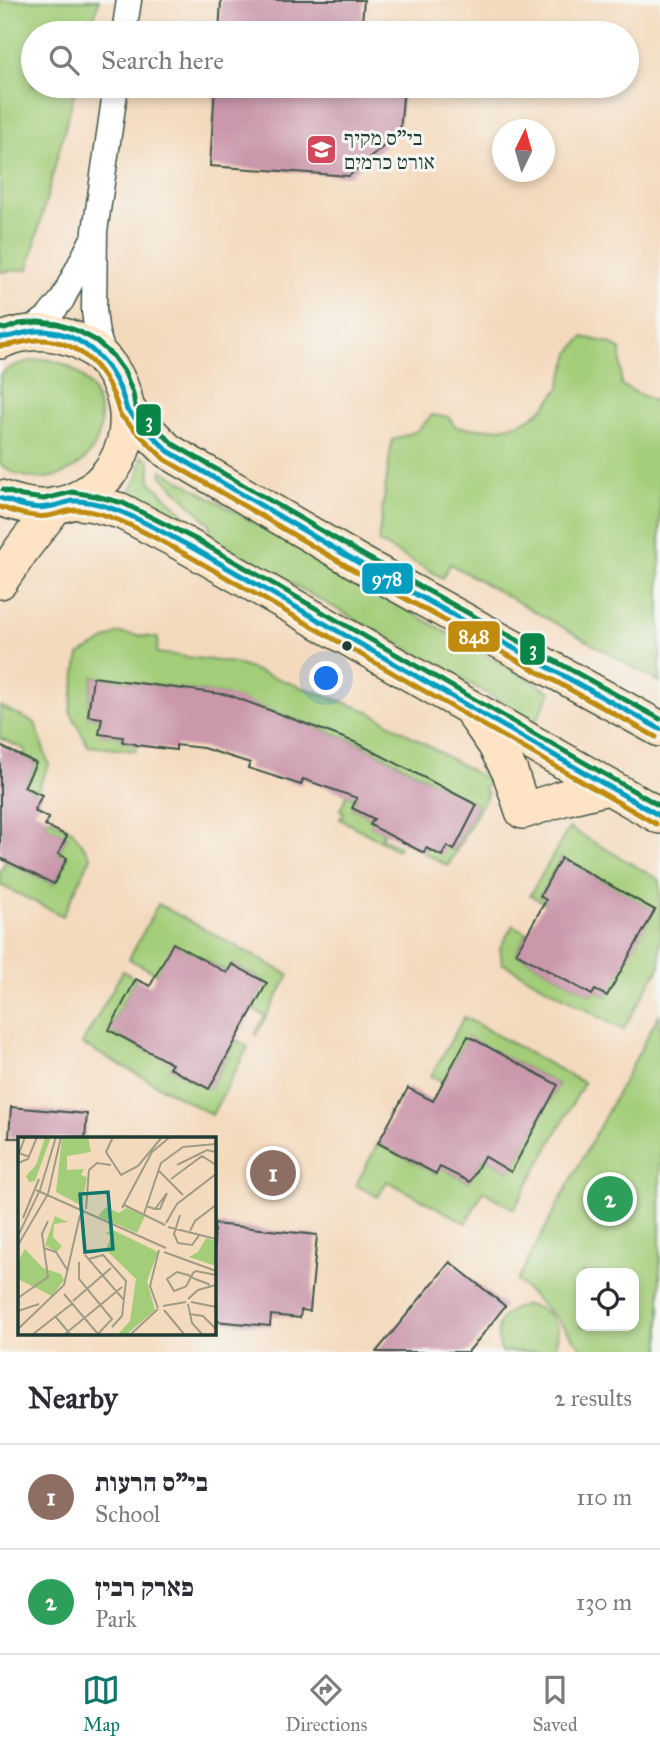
<!DOCTYPE html>
<meta charset="utf-8">
<style>
:root{--surface:#fff;--page:#f7f7f7;--text:#2b2b33;--muted:#7c7c81;--line:#e1e1e2;--accent:#0f766e}
body{margin:0;font-family:"IM FELL Great Primer","Frank Ruhl Libre",serif;background:var(--page);color:var(--text)}
.controls{position:absolute;right:21px;bottom:21px;display:grid;overflow:hidden;border-radius:14px;box-shadow:0 4px 10px #0003}
.controls button{width:63px;height:63px;display:grid;place-items:center;padding:0;border:0;border-bottom:2px solid var(--line);background:var(--surface);color:var(--text);font:35px sans-serif}
.compass{position:absolute;left:492px;top:119px;width:63px;height:63px;border-radius:50%;background:var(--surface);box-shadow:0 4px 10px #0003;rotate:5deg}
.you{position:absolute;left:327px;top:679px;width:24px;height:24px;margin:-18px;border:5px solid #fff;border-radius:50%;background:#1a73e8;box-shadow:0 0 0 10px #1a73e833}
.badge{display:grid;place-items:center;width:46px;height:46px;border-radius:50%;background:var(--accent);color:#fff;font-size:23px;font-weight:700}
.pin{position:absolute;translate:-50% -50%;border:4px solid #fff;box-shadow:0 2px 7px #0006}
.list{margin:0;padding:0;list-style:none}
h2{display:flex;justify-content:space-between;align-items:center;height:91px;margin:0;padding:0 28px;font-size:30px}
h2 small{font-size:23px;font-weight:400;color:var(--muted)}
.list li{display:grid;grid-template-columns:46px 1fr auto;gap:21px;align-items:center;box-sizing:border-box;height:105px;padding:0 28px;border-top:2px solid var(--line)}
.list b{display:block;font-size:26px;white-space:nowrap}
.list p{margin:0;font-size:23px;white-space:nowrap;color:var(--muted)}
.list em{font-size:23px;font-style:normal;color:var(--muted)}
.icon{flex:none;width:38px;height:38px;fill:none;stroke:currentColor;stroke-width:2;stroke-linecap:round;stroke-linejoin:round}
.map{position:relative;flex:none;width:660px;height:1352px;overflow:hidden}
.search{position:absolute;background:var(--surface);box-shadow:0 4px 10px #0003;left:21px;right:21px;top:21px;height:77px;display:flex;align-items:center;gap:18px;box-sizing:border-box;padding:0 24px;border-radius:38px;color:var(--muted);font-size:26px}
.sheet{height:301px;background:var(--surface)}
nav{display:flex;justify-content:space-around;align-items:center;box-sizing:border-box;height:98px;border-top:2px solid var(--line);background:var(--surface);font-size:19px;color:var(--muted)}
nav a{display:grid;justify-items:center;gap:4px}
nav .on{color:var(--accent)}
.map>svg:first-child{display:block}
</style>
<div class="map">
<svg width="660" height="1352" viewBox="0 0 660 1352">
<rect width="100%" height="100%" fill="#f6f6f2"/>
<filter id="ink" filterUnits="userSpaceOnUse"><feTurbulence type="fractalNoise" baseFrequency=".0143" numOctaves="2"/><feDisplacementMap in="SourceGraphic" scale="14" xChannelSelector="R" yChannelSelector="G"/><feConvolveMatrix kernelMatrix="1 2 1 2 8 2 1 2 1" color-interpolation-filters="sRGB"/></filter>
<filter id="wash" filterUnits="userSpaceOnUse"><feTurbulence type="fractalNoise" baseFrequency=".00686" numOctaves="4" result="noise"/><feDisplacementMap in="SourceGraphic" scale="28" xChannelSelector="R" yChannelSelector="G"/><feGaussianBlur stdDeviation="1.57" result="paint"/><feColorMatrix in="noise" values="0 0 0 0 0 0 0 0 0 0 0 0 0 0 0 0 0 1.4 0 .05"/><feComposite in="paint" operator="in"/></filter>
<g filter="url(#wash)">
<rect width="100%" height="100%" fill="#f4dabd"/>
<!-- green -->
<path fill="#a3cd78" stroke="#618556" stroke-width="2" fill-rule="evenodd" d="M 0,0 L 99,0 L 90,33 L 33,33 L 33,86 L 76,86 L 28,269 L 0,272 Z
M 583,337 L 609,343 L 621,350 L 621,385 L 660,404 L 660,682 L 450,564 L 443,578 L 378,542 L 392,440 L 417,431 L 432,415 L 448,417 L 456,427 C 489,430 518,432 544,407 C 550,401 556,393 561,386 L 560,384 L 571,351 Z
M 45,359 C 52,361 60,362 66,365 C 81,373 92,386 97,401 C 117,459 46,502 0,464 L 0,375 C 13,363 28,361 45,359 Z
M 142,456 L 150,461 L 150,481 L 193,523 L 192,529 L 127,495 L 137,479 Z
M 162,470 L 551,692 L 536,721 L 209,537 L 210,524 L 161,475 Z
M 118,633 L 158,638 L 157,653 L 234,663 L 368,711 L 489,781 L 484,790 L 488,793 L 448,866 L 424,853 L 426,848 L 447,846 L 454,850 L 477,805 L 357,742 L 227,695 L 93,677 L 88,716 L 102,718 L 100,734 L 123,737 L 122,742 L 136,744 L 136,751 L 88,746 L 70,711 L 79,655 Z
M 0,706 L 35,723 L 49,765 L 36,793 L 24,787 L 36,763 L 23,757 L 26,750 L 0,738 Z
M 347,794 L 357,799 L 352,808 L 374,819 L 371,825 L 384,832 L 381,838 L 399,846 L 397,850 L 340,819 L 344,812 L 340,810 Z
M 49,818 L 72,830 L 91,857 L 63,916 L 0,885 L 0,872 L 5,861 L 54,884 L 67,858 L 58,854 L 67,836 L 45,825 Z
M 569,828 L 660,880 L 660,966 L 623,1030 L 502,963 L 500,948 L 513,925 L 527,933 L 516,953 L 592,995 L 595,990 L 607,996 L 654,910 L 561,858 L 540,896 L 546,900 L 544,903 L 530,895 Z
M 158,904 L 289,975 L 256,1035 L 255,1035 L 265,1016 L 252,1009 L 266,982 L 232,964 L 227,972 L 174,944 L 157,974 L 129,959 Z
M 123,971 L 136,979 L 109,1030 L 149,1052 L 185,1039 L 170,1068 L 209,1089 L 236,1040 L 248,1047 L 212,1115 L 82,1044 Z
M 660,1013 L 660,1352 L 585,1352 L 557,1319 L 517,1281 ZM 581,1273 L 634,1273 L 634,1326 L 581,1326 Z
M 464,1017 L 584,1083 L 514,1209 L 483,1191 L 466,1223 L 387,1181 L 378,1197 L 356,1185 L 378,1143 L 436,1174 L 440,1167 L 469,1182 L 484,1157 L 511,1172 L 558,1085 L 468,1037 L 443,1082 L 431,1076 Z
M 526,1305 C 551,1308 566,1329 552,1352 L 502,1352 L 501,1350 C 492,1326 502,1310 526,1305 Z"/>
<g id="blocks">
<!-- building -->
<path fill="#ca97ab" d="M 221,0 L 364,0 L 361,33 L 219,33 Z
M 215,86 L 404,86 L 400,132 L 349,176 L 210,166 Z
M 93,677 L 229,695 L 357,743 L 477,805 L 454,850 L 447,846 L 442,856 L 426,848 L 424,853 L 370,825 L 374,819 L 352,808 L 357,798 L 303,779 L 301,785 L 248,768 L 250,763 L 203,748 L 176,745 L 176,750 L 136,745 L 136,744 L 122,742 L 123,737 L 99,734 L 102,718 L 88,716 Z
M 0,746 L 36,763 L 24,787 L 42,795 L 34,811 L 49,818 L 45,825 L 67,836 L 58,854 L 67,858 L 54,884 L 0,858 Z
M 561,858 L 655,910 L 607,996 L 595,990 L 592,995 L 516,953 L 546,900 L 540,896 Z
M 173,943 L 227,973 L 232,964 L 267,983 L 209,1089 L 169,1068 L 172,1064 L 109,1030 L 136,979 L 150,986 Z
M 468,1036 L 558,1085 L 511,1172 L 484,1156 L 470,1182 L 440,1167 L 436,1174 L 378,1143 L 408,1088 L 433,1101 Z
M 11,1107 L 87,1114 L 85,1138 L 9,1138 Z
M 214,1224 L 317,1235 L 310,1311 L 301,1310 L 300,1318 L 271,1315 L 270,1326 L 214,1321 Z
M 450,1262 L 505,1306 L 483,1334 L 468,1352 L 376,1352 Z"/>
</g>
</g>
<g filter="url(#ink)">
<use href="#blocks" fill-opacity="0" stroke="#3f5549" stroke-width="2"/>
<g fill="none" stroke-linecap="round" stroke-linejoin="round">
<defs>
<path id="street" d="M 124,33 L 129,0
M 27,333 L 48,317 L 62,300 L 91,242
M 106,361 L 97,334 L 94,311 L 95,231 L 116,86"/>
<path id="secondary" d="M 0,341 C 22,331 44,330 67,337 C 84,341 100,353 110,367 C 144,416 126,477 73,501 C 63,505 52,507 42,507 C 27,507 14,503 0,498
M 127,410 L 168,451 L 361,564 L 660,729
M 72,501 L 94,504 L 121,511 L 180,542 L 660,816
M 0,581 L 22,549 L 56,505
M 474,714 L 495,744 L 510,772 L 523,811 L 563,798 L 608,787"/>
</defs>
<!-- street casing -->
<use href="#street" stroke="#3f5549" stroke-width="27"/>
<!-- secondary casing -->
<use href="#secondary" stroke="#3f5549" stroke-width="38"/>
<!-- street -->
<use href="#street" stroke="#fff" stroke-width="24"/>
<!-- secondary -->
<use href="#secondary" stroke="#fee4c5" stroke-width="35"/>
<defs>
<path id="bus-1" d="M 0,337 C 13,338 24,331 37,331 C 86,330 116,367 127,410
M 127,410 L 168,451 L 361,564 L 660,729
M 0,498 C 15,503 31,510 47,507 C 56,506 65,502 73,501 C 109,499 161,532 193,548 L 660,816"/>
<path id="bus-2" d="M 0,346 C 13,346 25,340 38,340 C 82,339 109,374 119,412
M 121,416 L 164,459 L 357,572 L 656,737
M 0,507 C 15,512 32,518 48,516 C 56,515 65,511 74,510 C 107,508 160,541 189,556 L 656,824"/>
<path id="bus-3" d="M 1,328 L 5,329 L 19,324 L 38,322 L 58,324 L 78,331 L 95,340 L 112,355 L 125,373 L 133,393 L 135,406 L 173,444 L 365,556 L 660,719
M 3,490 L 22,496 L 44,499 L 72,492 L 96,496 L 123,503 L 197,540 L 660,806"/>
</defs>
<!-- bus-1 casing -->
<use href="#bus-1" stroke="#f6f6f2" stroke-width="10"/>
<!-- bus-2 casing -->
<use href="#bus-2" stroke="#f6f6f2" stroke-width="10"/>
<!-- bus-3 casing -->
<use href="#bus-3" stroke="#f6f6f2" stroke-width="10"/>
<!-- bus-1 -->
<use href="#bus-1" stroke="#039ebf" stroke-width="5"/>
<!-- bus-2 -->
<use href="#bus-2" stroke="#c18c0d" stroke-width="5"/>
<!-- bus-3 -->
<use href="#bus-3" stroke="#088647" stroke-width="5"/>
</g>
</g>
<!-- icons -->
<defs>
<symbol id="school-square" viewBox="-11 -11 22 22"><rect x="-9" y="-9" width="18" height="18" rx="4" fill="#d1495b" stroke="#f6f6f2"/><path d="M0-5L7-2L0 1L-7-2ZM-4 1L0 2.5L4 1V4Q0 6-4 4Z" fill="#fff"/></symbol>
</defs>
<g fill-rule="evenodd">
<use href="#school-square" x="304" y="132" width="35" height="35"/>
</g>
<!-- markers -->
<circle fill="#1f3d34" stroke="#f6f6f2" stroke-width="2.5" cx="347" cy="646" r="6"/>
<g text-anchor="middle" dominant-baseline="central" stroke-width="6" stroke-linejoin="round" paint-order="stroke">
<!-- poi labels -->
<g font-size="21" fill="#1f3d34" stroke="#f6f6f2" text-anchor="start">
<text x="344" y="138">בי"ס מקיף<tspan x="344" dy="24">אורט כרמים</tspan></text>
</g>
</g>
<!-- overview -->
<g transform="translate(18 1137)">
<rect width="198" height="198" fill="#f4dabd"/>
<path d="M 27,0 L 33,0 L 17,44 L 11,45 L 8,39 L 18,28 ZM 44,0 L 70,0 L 73,15 L 49,19 L 49,33 L 66,32 L 63,38 L 69,40 L 64,69 L 38,55 ZM 88,70 L 101,76 L 108,71 L 127,79 L 119,96 L 80,79 ZM 37,79 L 50,85 L 36,87 L 35,100 L 44,109 L 39,115 L 27,108 ZM 89,90 L 140,115 L 129,144 L 137,173 L 109,197 L 100,197 L 112,184 L 118,142 L 88,113 L 93,99 L 87,96 L 93,94 ZM 188,101 L 198,104 L 198,129 L 171,120 L 180,115 ZM 7,112 L 25,131 L 43,137 L 46,143 L 34,159 L 0,142 L 0,124 Z" fill="#a3cd78"/>
<path fill="none" stroke="#9f9b86" stroke-width="2" d="M 7,0 L 1,16 L 11,20M 95,0 L 88,15 L 103,38 L 120,29 L 144,0M 0,26 L 10,22 L 19,0M 159,28 L 189,13 L 198,15M 140,33 L 165,58M 153,42 L 184,19 L 198,28M 18,53 L 148,111M 106,68 L 147,88M 128,69 L 137,72 L 142,72 L 149,56 L 137,72M 104,71 L 134,15 L 152,0M 68,72 L 71,33 L 79,26 L 93,28M 126,77 L 143,26 L 165,10 L 198,7M 162,78 L 156,97 L 160,106 L 174,108 L 182,97M 5,81 L 21,42M 148,86 L 159,67 L 198,37M 150,90 L 198,102M 172,94 L 177,84 L 198,68M 0,99 L 22,53 L 38,0M 0,108 L 30,57 L 43,0M 26,111 L 38,115 L 50,134M 146,115 L 198,134M 67,118 L 105,162M 71,122 L 85,118 L 108,144 L 104,179 L 94,190M 61,125 L 61,142 L 94,182 L 80,197M 192,148 L 188,146 L 177,142 L 173,140 L 172,139 L 170,138 L 159,135 L 149,142 L 156,154 L 167,150 L 169,148 L 175,136 L 178,134 L 198,138M 46,157 L 80,197M 0,161 L 30,140 L 24,97 L 30,84M 170,162 L 180,153 L 198,148M 55,164 L 93,131M 173,165 L 198,170M 170,167 L 174,186 L 184,197M 145,169 L 168,165M 140,171 L 132,149 L 141,113M 146,173 L 166,197M 0,174 L 21,167M 171,177 L 185,179 L 198,192M 37,179 L 52,197M 0,192 L 46,148 L 62,78M 15,197 L 55,166M 47,197 L 104,150M 113,197 L 140,172"/>
<path fill="#0f766e" fill-opacity="0.15" stroke="#0f766e" stroke-width="3.5" d="M 90,55 L 95,112 L 67,115 L 62,57 Z"/>
<rect width="198" height="198" fill="none" stroke="#1f3d34" stroke-width="3.5"/>
</g>
<g stroke="#f6f6f2" stroke-width="2.5">
<rect x="135" y="403" width="27" height="34" rx="7" fill="#088647"/>
<rect x="361" y="562" width="53" height="33" rx="7" fill="#039ebf"/>
<rect x="447" y="620" width="54" height="33" rx="7" fill="#c18c0d"/>
<rect x="519" y="632" width="27" height="34" rx="7" fill="#088647"/>
</g>
<g font-size="19" text-anchor="middle" font-weight="bold" fill="#fff">
<text x="149" y="427">3</text>
<text x="387" y="585">978</text>
<text x="474" y="643">848</text>
<text x="533" y="655">3</text>
</g>
</svg>
<div class="controls">
<button><svg class="icon" aria-label="locate" viewBox="0 0 24 24"><circle cx="12" cy="12" r="6"/><path d="M12 2v4M12 18v4M2 12h4M18 12h4"/></svg></button>
</div>
<svg class="compass" viewBox="-18 -18 36 36"><path d="M0-13l5 13h-10z" fill="#e53935"/><path d="M0 13l5-13h-10z" fill="#7c7c81"/></svg>
<div class="you"></div>
<div class="pin badge" style="left:273px;top:1173px;background:#8d6e63">1</div>
<div class="pin badge" style="left:610px;top:1199px;background:#2e9e5b">2</div>
<div class="search"><svg class="icon" aria-label="search" viewBox="0 0 24 24"><circle cx="10" cy="10" r="6"/><path d="M15 15l6 6"/></svg>Search here</div>
</div>
<section class="sheet">
<h2>Nearby<small>2 results</small></h2>
<ul class="list">
<li><span class="badge" style="background:#8d6e63">1</span><div><b>בי&quot;ס הרעות</b><p>School</p></div><em>110 m</em></li>
<li><span class="badge" style="background:#2e9e5b">2</span><div><b>פארק רבין</b><p>Park</p></div><em>130 m</em></li>
</ul>
</section>
<nav>
<a class="on"><svg class="icon" aria-label="map" viewBox="0 0 24 24"><path d="M3 6l6-2 6 2 6-2v14l-6 2-6-2-6 2zM9 4v14M15 6v14"/></svg>Map</a>
<a><svg class="icon" aria-label="directions" viewBox="0 0 24 24"><path d="M12 3l9 9-9 9-9-9zM9 14v-3h6M13 9l2 2-2 2"/></svg>Directions</a>
<a><svg class="icon" aria-label="saved" viewBox="0 0 24 24"><path d="M7 4h10v16l-5-4-5 4z"/></svg>Saved</a>
</nav>
